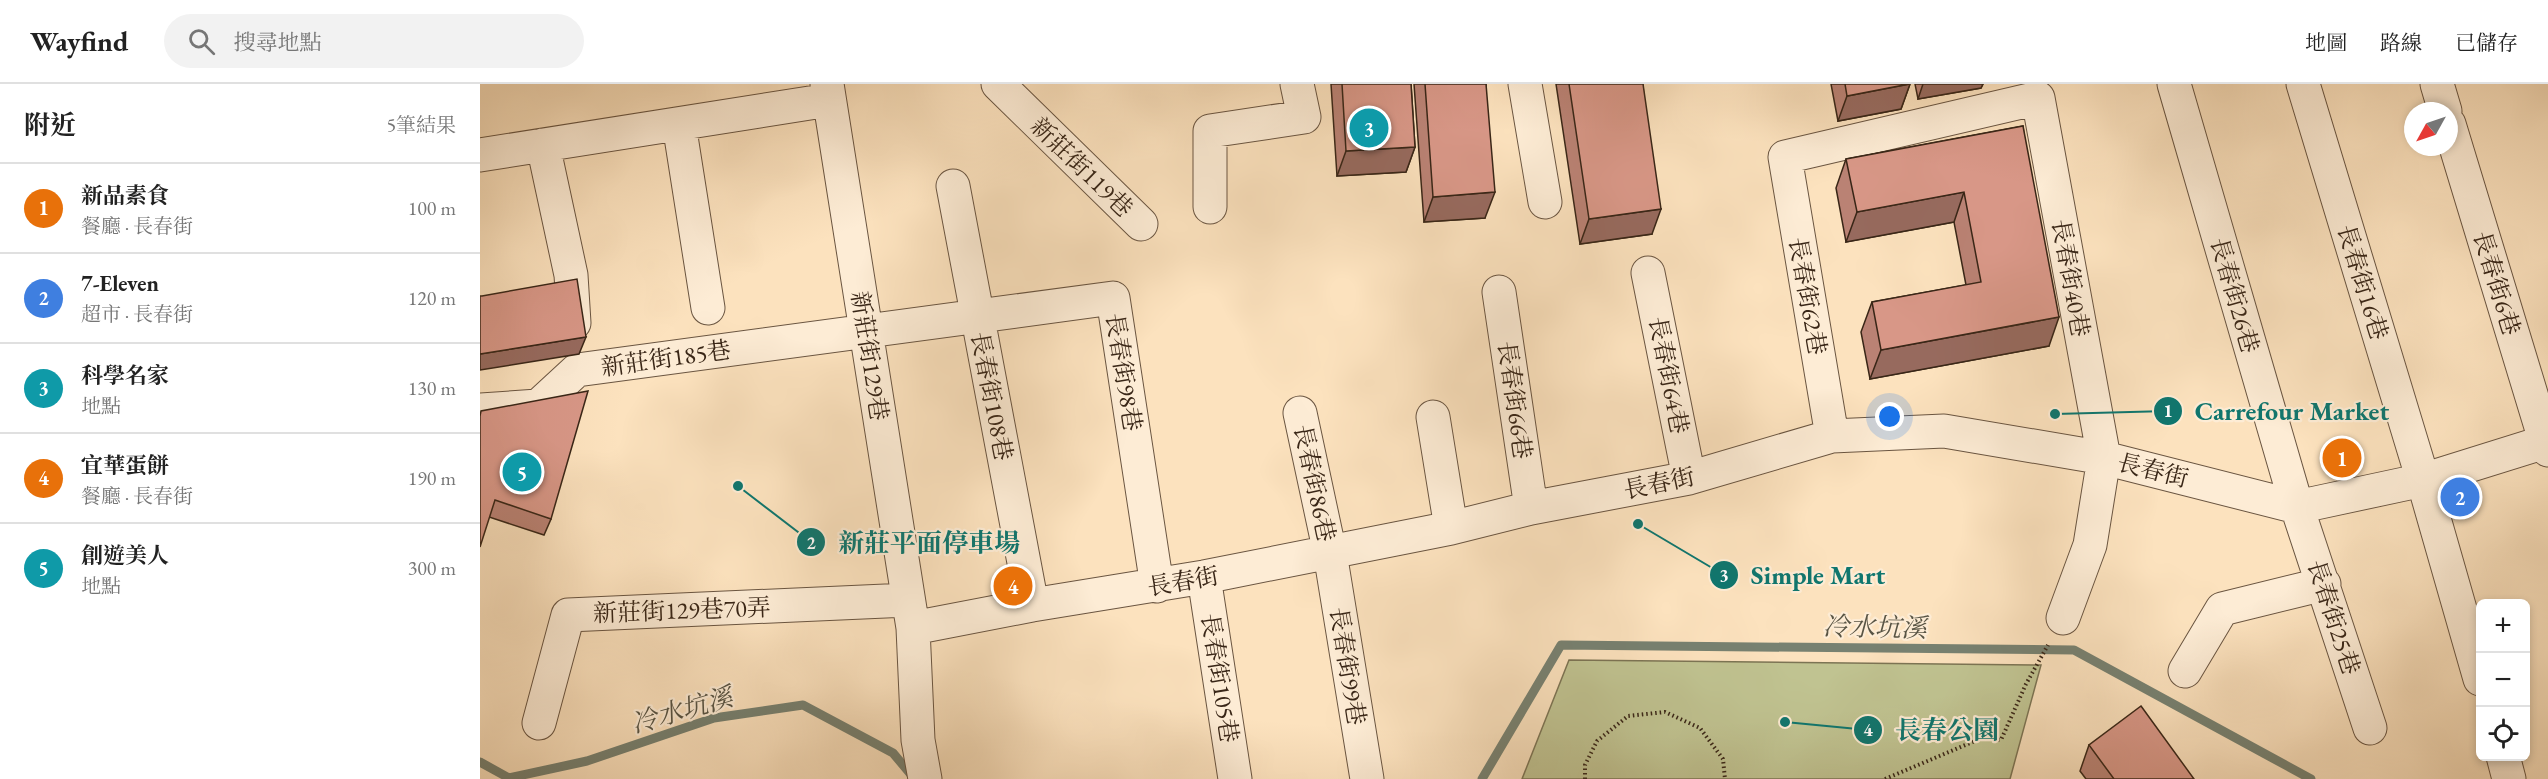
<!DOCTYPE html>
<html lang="zh-TW">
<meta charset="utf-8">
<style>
:root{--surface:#fff;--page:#f2f2f2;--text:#222;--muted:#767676;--line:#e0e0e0;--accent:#8f2418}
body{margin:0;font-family:"EB Garamond","Noto Serif TC",serif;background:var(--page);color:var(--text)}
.controls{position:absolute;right:18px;bottom:18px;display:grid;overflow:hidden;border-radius:9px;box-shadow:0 3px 9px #0003}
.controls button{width:54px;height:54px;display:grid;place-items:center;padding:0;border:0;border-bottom:2px solid var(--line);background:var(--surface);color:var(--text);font:30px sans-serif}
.compass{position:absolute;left:1924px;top:18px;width:54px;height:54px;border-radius:50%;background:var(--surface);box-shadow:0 3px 9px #0003;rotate:230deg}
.you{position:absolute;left:1410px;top:333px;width:21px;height:21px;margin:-15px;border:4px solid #fff;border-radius:50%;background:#1a73e8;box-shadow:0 0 0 9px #1a73e833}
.badge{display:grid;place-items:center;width:39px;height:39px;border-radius:50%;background:var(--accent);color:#fff;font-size:20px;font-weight:700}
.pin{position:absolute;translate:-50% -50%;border:3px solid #fff;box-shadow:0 2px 6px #0006}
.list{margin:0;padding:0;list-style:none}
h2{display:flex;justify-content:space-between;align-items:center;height:78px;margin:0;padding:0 24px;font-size:26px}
h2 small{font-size:20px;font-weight:400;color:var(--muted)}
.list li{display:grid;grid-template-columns:39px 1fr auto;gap:18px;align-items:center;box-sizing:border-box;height:90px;padding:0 24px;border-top:2px solid var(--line)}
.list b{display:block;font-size:22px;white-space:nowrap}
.list p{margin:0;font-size:20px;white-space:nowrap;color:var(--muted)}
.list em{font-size:20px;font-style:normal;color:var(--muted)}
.icon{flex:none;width:33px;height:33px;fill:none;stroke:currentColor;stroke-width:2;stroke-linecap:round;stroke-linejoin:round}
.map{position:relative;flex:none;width:2068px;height:695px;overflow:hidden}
header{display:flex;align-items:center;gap:36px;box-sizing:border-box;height:84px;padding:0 30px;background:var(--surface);border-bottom:2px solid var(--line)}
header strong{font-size:28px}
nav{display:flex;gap:33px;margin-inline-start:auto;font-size:21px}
.search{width:420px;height:54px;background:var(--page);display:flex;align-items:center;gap:15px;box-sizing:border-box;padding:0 21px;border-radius:33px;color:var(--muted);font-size:22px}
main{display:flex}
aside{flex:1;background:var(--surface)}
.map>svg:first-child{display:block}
</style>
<header>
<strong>Wayfind</strong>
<div class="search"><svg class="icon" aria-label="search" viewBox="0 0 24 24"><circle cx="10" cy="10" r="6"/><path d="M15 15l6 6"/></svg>搜尋地點</div>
<nav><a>地圖</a><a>路線</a><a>已儲存</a></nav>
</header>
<main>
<aside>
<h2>附近<small>5筆結果</small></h2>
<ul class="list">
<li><span class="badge" style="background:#e8710a">1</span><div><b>新品素食</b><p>餐廳 · 長春街</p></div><em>100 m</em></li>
<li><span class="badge" style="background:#3f7fe0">2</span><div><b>7-Eleven</b><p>超市 · 長春街</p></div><em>120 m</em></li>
<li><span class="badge" style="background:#0f9aa8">3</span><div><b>科學名家</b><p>地點</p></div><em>130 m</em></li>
<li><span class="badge" style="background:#e8710a">4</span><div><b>宜華蛋餅</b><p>餐廳 · 長春街</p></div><em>190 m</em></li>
<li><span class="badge" style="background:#0f9aa8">5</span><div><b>創遊美人</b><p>地點</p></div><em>300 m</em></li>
</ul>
</aside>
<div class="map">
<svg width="2068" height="695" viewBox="0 0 2068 695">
<rect width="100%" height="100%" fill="#fce2be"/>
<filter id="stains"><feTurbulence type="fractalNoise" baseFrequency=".00333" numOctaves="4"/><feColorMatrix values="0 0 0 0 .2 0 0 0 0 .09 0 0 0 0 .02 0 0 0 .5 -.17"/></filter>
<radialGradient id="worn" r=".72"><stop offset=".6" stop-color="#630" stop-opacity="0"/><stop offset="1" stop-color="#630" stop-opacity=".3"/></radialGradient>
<!-- green -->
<path fill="#c0c391" stroke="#7c7454" stroke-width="1.5" d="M 1089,576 L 1561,581 L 1530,695 L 1042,695 Z"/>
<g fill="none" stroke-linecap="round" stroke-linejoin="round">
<!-- stream -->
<path stroke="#778171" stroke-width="9" d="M 0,678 L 29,694 L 107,677 L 234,634 L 323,621 L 413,669 L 433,693
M 1002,695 L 1081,561 L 1594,566 L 1831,695"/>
<defs>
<path id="minor" d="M 347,0 L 433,544
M 518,0 L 661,140
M 1045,0 L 1065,118
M 1694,0 L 1817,423 L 1890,644
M 1823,0 L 1943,396 L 2000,595
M 1957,0 L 1965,27
M 199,40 L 228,224
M 1969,40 L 2068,366
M 63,61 L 91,191 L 94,239
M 0,71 L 349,16
M 473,102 L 552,521
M 730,123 L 730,47 L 824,33 L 817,0
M 1168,189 L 1209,394
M 1019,208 L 1051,424
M 0,326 L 58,322 L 97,286 L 633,214 L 677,502
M 820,329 L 850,469 L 887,695
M 953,333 L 971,444
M 1352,352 L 1305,73 L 1558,14 L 1624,374 L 1610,461 L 1583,534
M 724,493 L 755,695
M 1705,587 L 1742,525 L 1844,500
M 59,639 L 88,531 L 428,516
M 2023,672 L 2029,695
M 445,695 L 438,656 L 433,544 L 552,521 L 724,493 L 971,444 L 1051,424 L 1209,394 L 1352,352 L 1464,347 L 1624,374 L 1817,423 L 1943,396 L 2068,357"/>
</defs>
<!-- minor casing -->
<use href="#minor" stroke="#6a5541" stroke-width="35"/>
<!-- path -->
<path stroke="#392617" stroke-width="4" stroke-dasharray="1.5 3" stroke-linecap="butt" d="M 1105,695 L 1105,681 L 1117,657 L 1148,632 L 1185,628 L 1220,644 L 1243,675 L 1245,695
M 1405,695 L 1502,654 L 1521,656 L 1546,600 L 1568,561"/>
<!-- minor -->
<use href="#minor" stroke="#fdecd5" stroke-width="33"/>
</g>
<!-- wall -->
<path fill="#ba8274" stroke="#392617" stroke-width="1.5" d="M 851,0 L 931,0 L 935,63 L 926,88 L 857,92 Z
M 934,0 L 1006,0 L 1005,134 L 944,138 Z
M 1076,0 L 1163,0 L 1172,150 L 1100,160 Z
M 1351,0 L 1430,0 L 1421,25 L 1358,37 Z
M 1435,0 L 1503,0 L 1501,4 L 1438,15 Z
M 1543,42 L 1569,262 L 1390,295 L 1381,248 L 1392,218 L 1486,201 L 1474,138 L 1366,158 L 1356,104 L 1366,75 Z
M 0,331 L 71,435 L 64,451 L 9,433 Z
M 1609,661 L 1714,695 L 1606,695 L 1600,687 Z"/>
<!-- shaded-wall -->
<path fill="#976a5e" stroke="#392617" stroke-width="1.5" d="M 1430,0 L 1421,25 L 1358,37 L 1367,12 Z
M 1443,0 L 1503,0 L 1501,4 L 1438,15 Z
M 935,63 L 926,88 L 857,92 L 866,67 Z
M 1015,108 L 1005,134 L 944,138 L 953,113 Z
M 1484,108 L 1474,138 L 1366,158 L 1377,128 Z
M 1181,125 L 1172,150 L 1100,160 L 1109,135 Z
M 1579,233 L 1569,262 L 1390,295 L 1401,266 Z
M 106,253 L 99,270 L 0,286 L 0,270 Z"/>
<!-- building -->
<path fill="#d89787" stroke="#392617" stroke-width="1.5" d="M 862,0 L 931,0 L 935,63 L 866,67 Z
M 945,0 L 1006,0 L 1015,108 L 953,113 Z
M 1089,0 L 1163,0 L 1181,125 L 1109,135 Z
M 1365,0 L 1429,0 L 1367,12 Z
M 1543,42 L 1579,233 L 1401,266 L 1392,218 L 1501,198 L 1484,108 L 1377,128 L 1366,75 Z
M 97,195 L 106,253 L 0,270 L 0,212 L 2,212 Z
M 108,307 L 71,435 L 15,416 L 0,463 L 0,332 L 1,327 Z
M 1661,622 L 1714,695 L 1634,695 L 1609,661 Z"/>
<g text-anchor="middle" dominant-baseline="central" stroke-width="4.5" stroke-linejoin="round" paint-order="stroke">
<!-- street labels -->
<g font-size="24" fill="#392617" stroke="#fdecd5">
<text transform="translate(602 83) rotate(44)">新莊街119巷</text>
<text transform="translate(1591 194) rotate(80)">長春街40巷</text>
<text transform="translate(1883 198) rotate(73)">長春街16巷</text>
<text transform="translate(2017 199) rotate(73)">長春街6巷</text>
<text transform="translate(1755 211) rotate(74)">長春街26巷</text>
<text transform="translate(1328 212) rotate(80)">長春街62巷</text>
<text transform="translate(390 272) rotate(81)">新莊街129巷</text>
<text transform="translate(186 274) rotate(-8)">新莊街185巷</text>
<text transform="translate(644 288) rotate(81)">長春街98巷</text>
<text transform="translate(1189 291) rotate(79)">長春街64巷</text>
<text transform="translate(512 312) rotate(79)">長春街108巷</text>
<text transform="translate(1035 316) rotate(82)">長春街66巷</text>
<text transform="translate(1673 386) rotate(14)">長春街</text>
<text transform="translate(835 399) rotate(78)">長春街86巷</text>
<text transform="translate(1179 399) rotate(-12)">長春街</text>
<text transform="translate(703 497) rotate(-10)">長春街</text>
<text transform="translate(202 526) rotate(-2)">新莊街129巷70弄</text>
<text transform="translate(1854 533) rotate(72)">長春街25巷</text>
<text transform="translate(868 582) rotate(81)">長春街99巷</text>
<text transform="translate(740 594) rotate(81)">長春街105巷</text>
</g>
<!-- water labels -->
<g font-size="26" font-style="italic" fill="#585444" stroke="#fdecd5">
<text transform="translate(1395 543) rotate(1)">冷水坑溪</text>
<text transform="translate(202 626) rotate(-16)">冷水坑溪</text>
</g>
</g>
<!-- callouts -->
<path fill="none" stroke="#0f766e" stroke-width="2" d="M1575 330L1688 327M258 402L331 458M1158 440L1244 491M1305 638L1388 646"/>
<g fill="#0f766e" stroke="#fdecd5" stroke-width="2">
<circle cx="1575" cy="330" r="6"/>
<circle cx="258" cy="402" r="6"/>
<circle cx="1158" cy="440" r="6"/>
<circle cx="1305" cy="638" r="6"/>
<circle cx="1688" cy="327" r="15"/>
<circle cx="331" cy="458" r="15"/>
<circle cx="1244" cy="491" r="15"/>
<circle cx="1388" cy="646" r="15"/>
</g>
<g font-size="18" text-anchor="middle" font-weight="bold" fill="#fff">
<text x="1688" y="333">1</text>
<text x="331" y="465">2</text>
<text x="1244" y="498">3</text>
<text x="1388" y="652">4</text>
</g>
<g font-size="26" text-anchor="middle" font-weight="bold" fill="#0f766e" stroke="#fdecd5" stroke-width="4.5" stroke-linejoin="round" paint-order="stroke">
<text x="1812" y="336">Carrefour Market</text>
<text x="449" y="468">新莊平面停車場</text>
<text x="1338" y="500">Simple Mart</text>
<text x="1467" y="655">長春公園</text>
</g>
<rect width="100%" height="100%" filter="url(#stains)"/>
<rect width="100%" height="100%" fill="url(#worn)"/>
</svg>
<div class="controls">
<button>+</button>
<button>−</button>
<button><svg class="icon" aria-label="locate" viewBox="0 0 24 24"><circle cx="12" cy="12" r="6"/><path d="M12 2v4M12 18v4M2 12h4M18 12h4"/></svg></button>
</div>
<svg class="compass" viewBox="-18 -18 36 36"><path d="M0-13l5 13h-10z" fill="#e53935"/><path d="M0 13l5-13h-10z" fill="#767676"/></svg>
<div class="you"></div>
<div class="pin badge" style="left:1862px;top:374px;background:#e8710a">1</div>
<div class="pin badge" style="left:1980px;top:413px;background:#3f7fe0">2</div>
<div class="pin badge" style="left:889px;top:44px;background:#0f9aa8">3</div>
<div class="pin badge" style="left:533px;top:502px;background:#e8710a">4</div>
<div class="pin badge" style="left:42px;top:388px;background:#0f9aa8">5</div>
</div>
</main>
